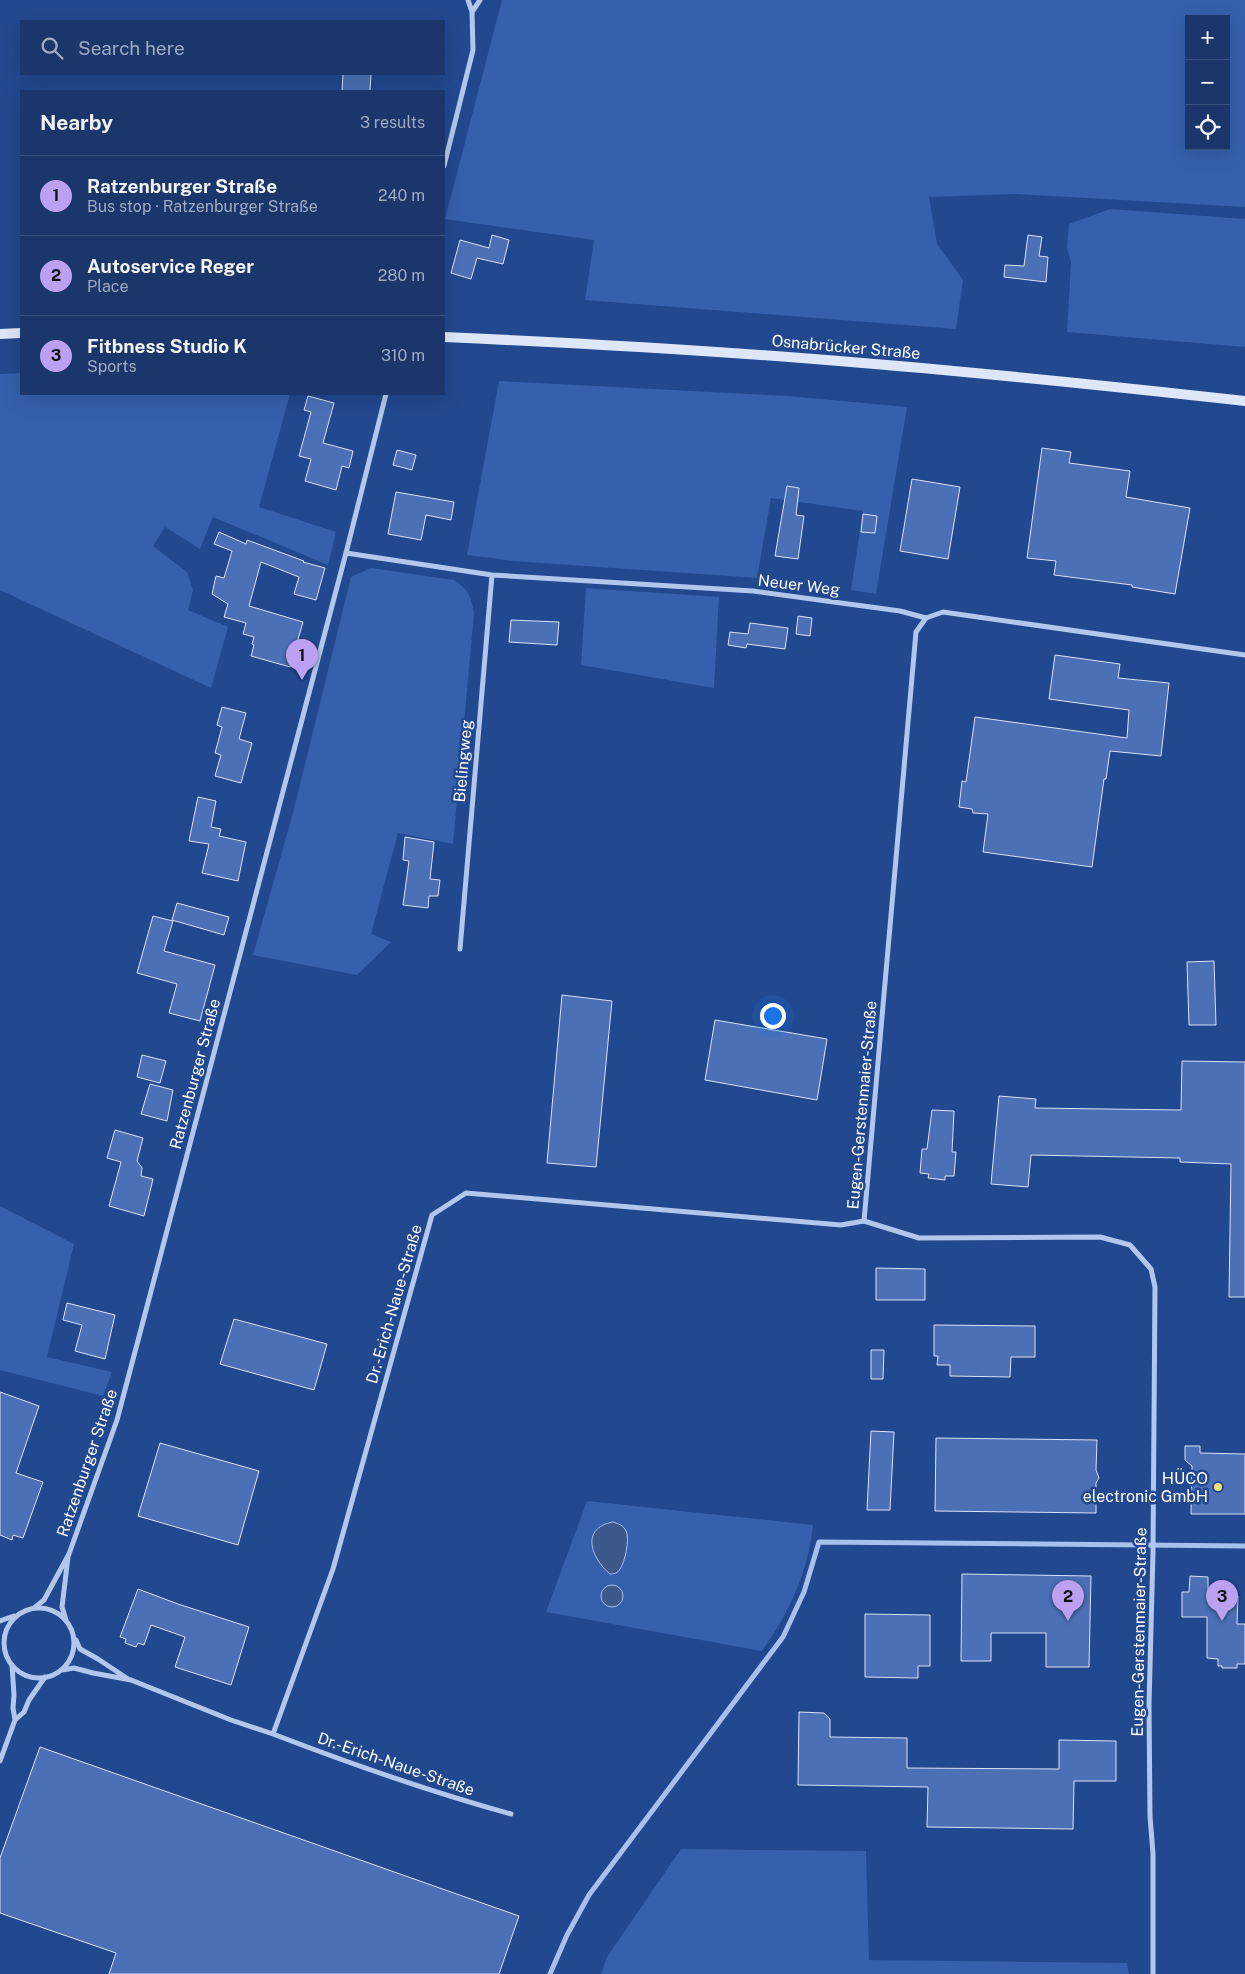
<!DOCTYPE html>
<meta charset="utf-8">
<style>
:root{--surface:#1a366b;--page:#233e71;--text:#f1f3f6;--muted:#9fabc1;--line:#38507e;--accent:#bca0f2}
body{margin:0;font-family:"Public Sans",sans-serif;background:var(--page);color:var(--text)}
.controls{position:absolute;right:15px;top:15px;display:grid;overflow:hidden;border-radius:0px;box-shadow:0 5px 20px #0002}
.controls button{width:45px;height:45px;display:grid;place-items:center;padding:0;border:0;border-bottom:1px solid var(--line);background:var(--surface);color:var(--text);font:25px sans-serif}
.you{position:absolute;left:772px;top:1015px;width:18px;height:18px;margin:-12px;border:4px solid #fff;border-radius:50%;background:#1a73e8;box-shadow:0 0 0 8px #1a73e833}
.badge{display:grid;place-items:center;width:32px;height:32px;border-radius:50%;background:var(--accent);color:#111;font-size:16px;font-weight:700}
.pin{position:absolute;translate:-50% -41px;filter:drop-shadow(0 1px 2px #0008)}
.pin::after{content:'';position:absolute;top:26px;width:18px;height:15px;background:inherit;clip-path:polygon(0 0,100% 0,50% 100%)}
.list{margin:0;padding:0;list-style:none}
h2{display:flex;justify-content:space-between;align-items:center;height:65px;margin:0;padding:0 20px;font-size:21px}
h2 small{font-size:16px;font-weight:400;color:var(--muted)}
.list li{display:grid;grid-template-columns:32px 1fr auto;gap:15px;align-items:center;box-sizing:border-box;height:80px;padding:0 20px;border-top:1px solid var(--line)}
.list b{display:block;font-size:19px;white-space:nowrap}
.list p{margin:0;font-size:16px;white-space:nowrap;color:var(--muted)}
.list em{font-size:16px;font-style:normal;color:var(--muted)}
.icon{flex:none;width:28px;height:28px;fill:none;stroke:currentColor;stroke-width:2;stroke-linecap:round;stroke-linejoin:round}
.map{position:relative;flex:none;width:1245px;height:1974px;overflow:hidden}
.search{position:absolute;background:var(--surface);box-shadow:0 5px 20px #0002;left:20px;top:20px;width:425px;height:55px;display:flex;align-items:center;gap:12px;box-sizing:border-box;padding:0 18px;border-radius:0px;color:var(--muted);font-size:19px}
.panel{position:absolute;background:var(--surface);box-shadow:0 5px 20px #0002;left:20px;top:90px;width:425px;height:305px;border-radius:0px}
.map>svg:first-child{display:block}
</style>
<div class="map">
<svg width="1245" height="1974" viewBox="0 0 1245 1974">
<rect width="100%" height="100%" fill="#22488f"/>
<!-- green -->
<path fill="#3660ac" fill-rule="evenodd" d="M 502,0 L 1245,0 L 1245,207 L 1016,194 L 929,197 L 937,244 L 963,280 L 956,329 L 585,300 L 594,240 L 445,219 ZM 1189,19 L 1226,19 L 1226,146 L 1189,146 Z
M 1110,209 L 1245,219 L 1245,347 L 1067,332 L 1071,262 L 1067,248 L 1069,224 Z
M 21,373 L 21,394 L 290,394 L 259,507 L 336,532 L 328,565 L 213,517 L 200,549 L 165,527 L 153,546 L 187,572 L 193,590 L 188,610 L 228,627 L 211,688 L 0,590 L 0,374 Z
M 499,381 L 788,396 L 907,407 L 876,594 L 851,590 L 863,511 L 771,498 L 757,578 L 513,561 L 467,555 Z
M 371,568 L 454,580 C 469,590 471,596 474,613 L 453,844 L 398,833 L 371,934 L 391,942 L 357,975 L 253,955 L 294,809 L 351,577 Z
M 586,588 L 719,597 L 714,688 L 581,665 Z
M 0,1206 L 74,1244 L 47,1357 L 112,1372 L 103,1396 L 0,1370 Z
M 587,1501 L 813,1525 C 808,1572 789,1613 762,1651 L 546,1612 Z
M 681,1849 L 866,1851 L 869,1960 L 1127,1963 L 1129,1974 L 601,1974 L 607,1957 Z"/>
<!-- water -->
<path fill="#3d588b" stroke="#a6c1ed" d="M 613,1522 C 619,1524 623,1525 626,1531 C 630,1539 625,1562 620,1569 C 618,1573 614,1574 610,1574 C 591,1558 580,1528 613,1522 Z
M601 1596a11 11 0 1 1 22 0a11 11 0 1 1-22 0Z"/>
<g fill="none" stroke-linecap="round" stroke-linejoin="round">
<!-- stream -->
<path stroke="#a6c1ed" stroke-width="5" d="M 550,1974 L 567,1935 L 589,1895 L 783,1637 L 804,1592 L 819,1542 L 1245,1546"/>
</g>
<!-- building -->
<path fill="#4b70b6" stroke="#d7e3f9" d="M 343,74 L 371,74 L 370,91 L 342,91 Z
M 492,235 L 509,240 L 503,264 L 477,258 L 471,279 L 451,273 L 460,240 L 489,248 Z
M 1028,235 L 1042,237 L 1039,256 L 1048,257 L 1046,282 L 1004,277 L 1005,265 L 1024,266 Z
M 308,396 L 334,403 L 323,443 L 353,451 L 349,468 L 342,466 L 336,490 L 305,481 L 311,459 L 299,456 L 311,412 L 304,410 Z
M 1042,448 L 1071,452 L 1069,463 L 1130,471 L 1126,497 L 1190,508 L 1175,594 L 1132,587 L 1132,585 L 1054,575 L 1056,561 L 1027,558 Z
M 397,450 L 416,455 L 412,470 L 393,465 Z
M 912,479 L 960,487 L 948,559 L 900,551 Z
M 787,486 L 799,488 L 796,515 L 804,516 L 798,559 L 775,556 Z
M 396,492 L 454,502 L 451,520 L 426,515 L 421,540 L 388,534 Z
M 863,514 L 877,516 L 875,533 L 861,532 Z
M 219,532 L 246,544 L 247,540 L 304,561 L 303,562 L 325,568 L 316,600 L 294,594 L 299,577 L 261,562 L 249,606 L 303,622 L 290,667 L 251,656 L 254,645 L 252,644 L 254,637 L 243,634 L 246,623 L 224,617 L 228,604 L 212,594 L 216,576 L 224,578 L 232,551 L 214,544 Z
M 798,616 L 812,618 L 810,636 L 796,634 Z
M 511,620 L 559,622 L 557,645 L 509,642 Z
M 750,623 L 788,628 L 785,649 L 747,644 L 746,648 L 728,645 L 730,632 L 748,634 Z
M 1055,655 L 1120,664 L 1118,678 L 1169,683 L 1161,756 L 1110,751 L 1106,779 L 1104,779 L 1092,867 L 983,852 L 988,814 L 973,813 L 972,809 L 959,807 L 962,781 L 966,782 L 975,717 L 1127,738 L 1129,710 L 1049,699 Z
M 222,707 L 246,713 L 239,739 L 252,743 L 241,783 L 215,776 L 221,755 L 215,753 L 222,727 L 217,725 Z
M 198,797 L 216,801 L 211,827 L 221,829 L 219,836 L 246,842 L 238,881 L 202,873 L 209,844 L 189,841 Z
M 405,837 L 434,842 L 430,879 L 440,880 L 438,896 L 429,896 L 428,908 L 403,905 L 409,861 L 403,860 Z
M 177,903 L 229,917 L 224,935 L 172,920 Z
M 153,916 L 173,921 L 164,951 L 215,965 L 200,1021 L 169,1013 L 177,984 L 137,973 Z
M 1214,961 L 1216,1025 L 1189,1025 L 1187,962 Z
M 562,995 L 612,1001 L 596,1167 L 547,1163 Z
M 715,1020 L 827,1039 L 817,1100 L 705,1080 Z
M 142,1055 L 166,1061 L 160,1083 L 137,1077 Z
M 1182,1061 L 1245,1062 L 1245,1297 L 1229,1297 L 1231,1164 L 1180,1162 L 1180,1158 L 1031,1155 L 1028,1187 L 991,1184 L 999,1096 L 1036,1099 L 1035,1108 L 1181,1110 Z
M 150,1084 L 173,1090 L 167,1121 L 141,1114 Z
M 932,1110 L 954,1111 L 952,1152 L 956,1152 L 954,1176 L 945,1176 L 945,1180 L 928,1178 L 929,1174 L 920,1173 L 922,1149 L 927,1149 Z
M 115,1130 L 143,1138 L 137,1161 L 142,1168 L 141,1176 L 153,1179 L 144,1216 L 109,1206 L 121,1162 L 107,1158 Z
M 876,1268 L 925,1269 L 925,1300 L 876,1300 Z
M 67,1303 L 115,1315 L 105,1359 L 75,1351 L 82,1325 L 63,1320 Z
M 234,1319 L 327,1344 L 314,1390 L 220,1364 Z
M 934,1325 L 1035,1326 L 1035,1357 L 1011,1357 L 1010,1377 L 950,1376 L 950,1365 L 937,1365 L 938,1356 L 934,1356 Z
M 871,1350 L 884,1350 L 883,1379 L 871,1379 Z
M 0,1392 L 39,1406 L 16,1473 L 43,1482 L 23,1538 L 13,1535 L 12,1540 L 0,1535 Z
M 871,1431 L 894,1432 L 890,1510 L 867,1510 Z
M 936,1438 L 1097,1440 L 1096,1470 L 1099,1478 L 1096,1483 L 1096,1513 L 935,1511 Z
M 160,1443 L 259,1471 L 238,1545 L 138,1516 Z
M 1185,1446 L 1200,1446 L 1200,1453 L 1245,1454 L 1245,1514 L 1191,1514 L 1192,1466 L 1185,1460 Z
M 962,1574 L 1091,1576 L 1089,1667 L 1046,1667 L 1046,1633 L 991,1633 L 991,1661 L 961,1661 Z
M 1190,1576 L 1208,1577 L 1208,1596 L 1238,1596 L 1237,1624 L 1245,1624 L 1245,1664 L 1237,1664 L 1237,1668 L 1222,1668 L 1222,1666 L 1218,1666 L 1218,1659 L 1207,1658 L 1207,1617 L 1182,1617 L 1182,1592 L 1189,1592 Z
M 138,1589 L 178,1604 L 249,1627 L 231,1685 L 175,1667 L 185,1637 L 151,1625 L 144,1645 L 138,1643 L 136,1647 L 125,1643 L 126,1639 L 120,1637 Z
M 865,1614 L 930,1615 L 930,1666 L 918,1666 L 918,1678 L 865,1677 Z
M 799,1712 L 824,1713 L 830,1719 L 830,1737 L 907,1738 L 907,1768 L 1059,1769 L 1059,1740 L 1116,1741 L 1116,1781 L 1074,1781 L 1073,1829 L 927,1827 L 928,1787 L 798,1785 Z
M 40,1747 L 519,1916 L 499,1974 L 109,1974 L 116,1953 L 0,1913 L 0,1858 Z"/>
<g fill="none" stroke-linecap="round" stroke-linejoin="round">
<!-- minor -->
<path stroke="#b2c7ec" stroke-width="5" d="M 472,12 L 480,0
M 444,166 L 473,50 L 472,12 L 468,0
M 346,553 L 492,575 L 753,591 L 900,611 L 926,618 L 943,612 L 1245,655
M 460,949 L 492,575
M 864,1221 L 919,1238 L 1100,1237 L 1130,1245 L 1151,1269 L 1155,1287 L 1153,1552 L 1149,1705 L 1150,1816 L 1153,1854 L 1153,1974
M 864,1221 L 916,632 L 926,618
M 34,1608 L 44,1600 L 69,1554 L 117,1420 L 346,553 L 386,394
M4 1643a35 35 0 1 1 70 0a35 35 0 1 1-70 0Z
M 66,1620 L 62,1607 L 68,1557
M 0,1621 L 14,1616
M 76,1640 L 80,1649 L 98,1659 L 128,1679
M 12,1665 L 14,1695 L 13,1708 L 15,1720
M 62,1670 L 74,1668 L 93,1673 L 131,1680 L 231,1720 L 273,1734 L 333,1569 L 432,1215 L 466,1193 L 841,1225 L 864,1221
M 273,1734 C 351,1764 431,1792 511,1814
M 0,1761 L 15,1720 L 24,1712 L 29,1700 L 45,1677"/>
<!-- secondary -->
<path stroke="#dee7f9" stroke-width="10" d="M 0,334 L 21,333
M 444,337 C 576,343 707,350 839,361 C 975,372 1110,386 1245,401"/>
</g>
<!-- markers -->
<circle fill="#f8de75" stroke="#22488f" stroke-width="2" cx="1218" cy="1487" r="5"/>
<g text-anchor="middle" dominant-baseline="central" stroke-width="5" stroke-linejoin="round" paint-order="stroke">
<!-- street labels -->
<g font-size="16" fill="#fff" stroke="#22488f">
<text transform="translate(846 347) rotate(5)">Osnabrücker Straße</text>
<text transform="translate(799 585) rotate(7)">Neuer Weg</text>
<text transform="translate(463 761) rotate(-85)">Bielingweg</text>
<text transform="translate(195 1074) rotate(-75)">Ratzenburger Straße</text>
<text transform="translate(862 1105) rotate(-85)">Eugen-Gerstenmaier-Straße</text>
<text transform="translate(394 1304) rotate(-74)">Dr.-Erich-Naue-Straße</text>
<text transform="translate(87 1463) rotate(-71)">Ratzenburger Straße</text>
<text transform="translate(1139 1632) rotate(-89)">Eugen-Gerstenmaier-Straße</text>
<text transform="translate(396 1764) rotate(19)">Dr.-Erich-Naue-Straße</text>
</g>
<!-- poi labels -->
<g font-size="16" fill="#fff" stroke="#22488f" text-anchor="end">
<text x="1208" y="1478">HÜCO<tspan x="1208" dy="18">electronic GmbH</tspan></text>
</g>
</g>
</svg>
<div class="controls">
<button>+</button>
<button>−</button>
<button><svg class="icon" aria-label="locate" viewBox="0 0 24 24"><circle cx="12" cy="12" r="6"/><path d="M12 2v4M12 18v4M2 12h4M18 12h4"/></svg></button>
</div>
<div class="you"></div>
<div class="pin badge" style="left:302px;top:680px">1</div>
<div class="pin badge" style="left:1068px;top:1621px">2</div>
<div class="pin badge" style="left:1222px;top:1621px">3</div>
<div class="search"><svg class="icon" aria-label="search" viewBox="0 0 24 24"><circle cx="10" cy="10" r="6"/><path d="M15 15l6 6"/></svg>Search here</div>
<section class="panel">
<h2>Nearby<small>3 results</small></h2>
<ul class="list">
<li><span class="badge">1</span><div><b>Ratzenburger Straße</b><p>Bus stop · Ratzenburger Straße</p></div><em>240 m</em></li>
<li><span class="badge">2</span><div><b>Autoservice Reger</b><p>Place</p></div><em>280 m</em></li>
<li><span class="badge">3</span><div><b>Fitbness Studio K</b><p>Sports</p></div><em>310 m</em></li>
</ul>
</section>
</div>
